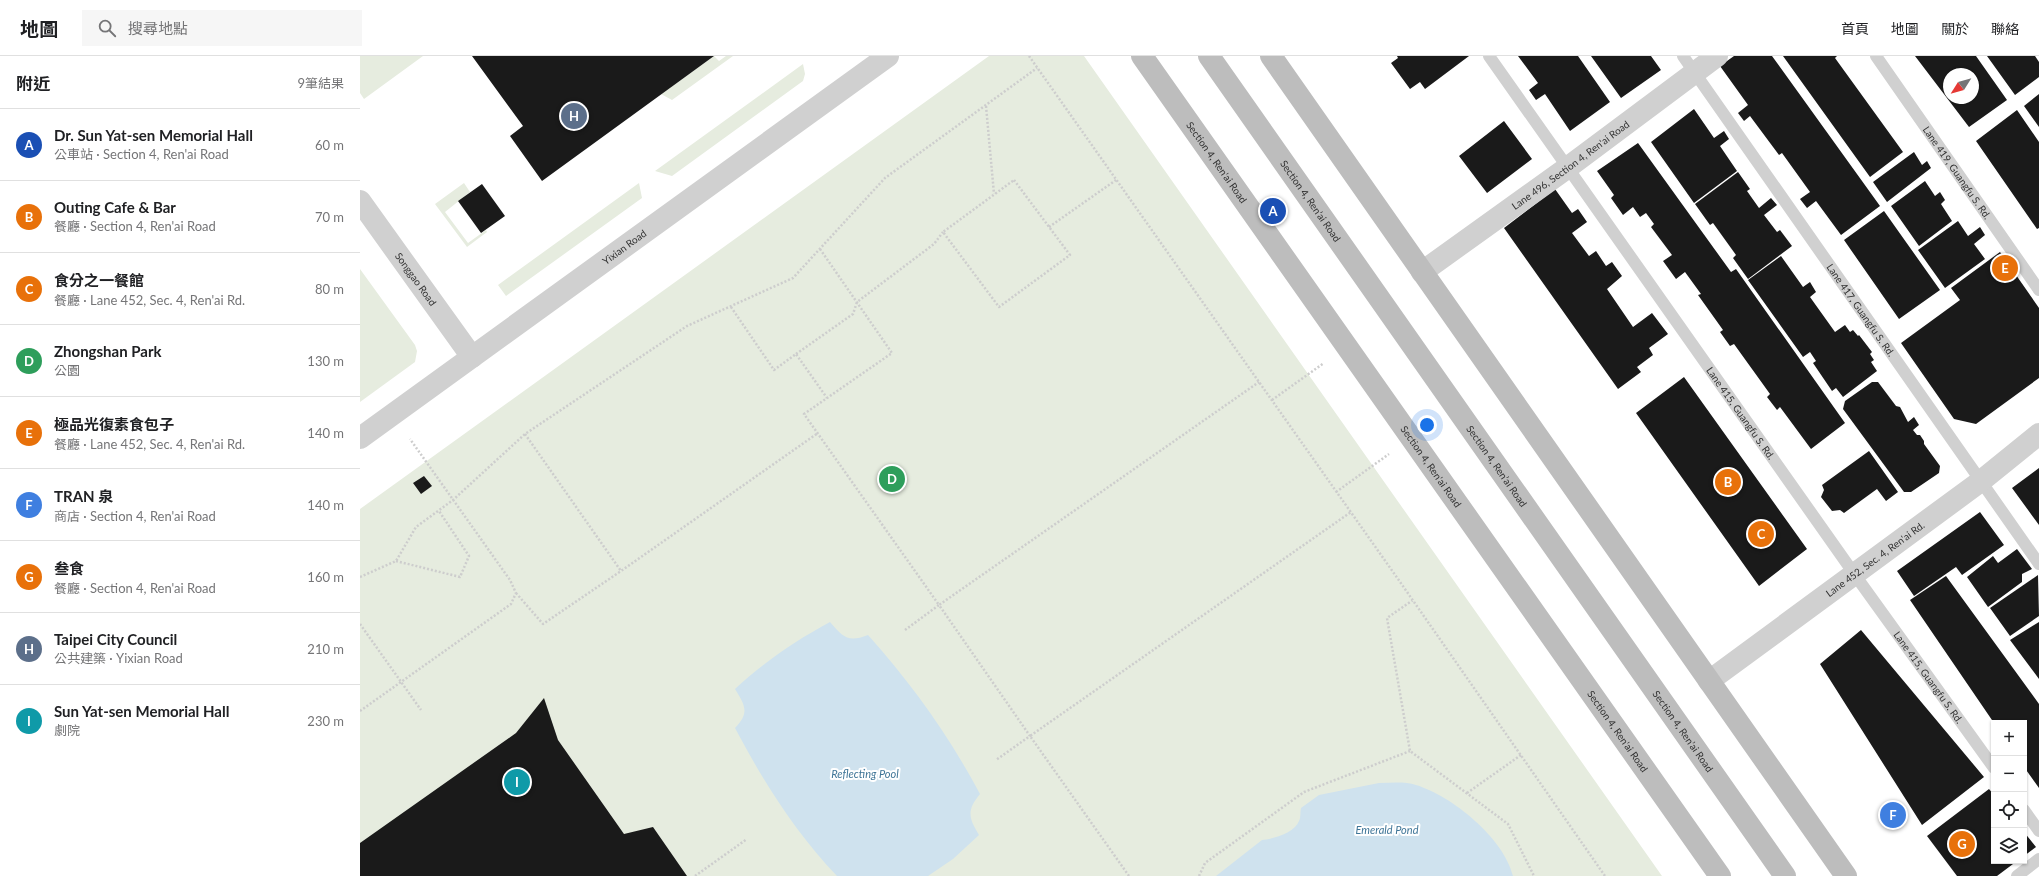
<!DOCTYPE html>
<html lang="zh-TW">
<meta charset="utf-8">
<style>
:root{--surface:#fff;--page:#f6f6f6;--text:#202124;--muted:#757577;--line:#e0e0e0;--accent:#b45309}
body{margin:0;font-family:Lato,"Noto Sans TC",sans-serif;background:var(--page);color:var(--text)}
.controls{position:absolute;right:12px;bottom:12px;display:grid;overflow:hidden;border-radius:0px;box-shadow:0 1px 3px #0004}
.controls button{width:36px;height:36px;display:grid;place-items:center;padding:0;border:0;border-bottom:1px solid var(--line);background:var(--surface);color:var(--text);font:20px sans-serif}
.compass{position:absolute;left:1583px;top:12px;width:36px;height:36px;border-radius:50%;background:var(--surface);box-shadow:0 1px 3px #0004;rotate:233deg}
.you{position:absolute;left:1067px;top:369px;width:14px;height:14px;margin:-10px;border:3px solid #fff;border-radius:50%;background:#1a73e8;box-shadow:0 0 0 6px #1a73e833}
.badge{display:grid;place-items:center;width:26px;height:26px;border-radius:50%;background:var(--accent);color:#fff;font-size:13px;font-weight:700}
.pin{position:absolute;translate:-50% -50%;border:2px solid #fff;box-shadow:0 1px 4px #0006}
.list{margin:0;padding:0;list-style:none}
h2{display:flex;justify-content:space-between;align-items:center;height:52px;margin:0;padding:0 16px;font-size:17px}
h2 small{font-size:13px;font-weight:400;color:var(--muted)}
.list li{display:grid;grid-template-columns:26px 1fr auto;gap:12px;align-items:center;box-sizing:border-box;height:72px;padding:0 16px;border-top:1px solid var(--line)}
.list b{display:block;font-size:15px;white-space:nowrap}
.list p{margin:0;font-size:13px;white-space:nowrap;color:var(--muted)}
.list em{font-size:13px;font-style:normal;color:var(--muted)}
.icon{flex:none;width:22px;height:22px;fill:none;stroke:currentColor;stroke-width:2;stroke-linecap:round;stroke-linejoin:round}
.map{position:relative;flex:none;width:1679px;height:820px;overflow:hidden}
header{display:flex;align-items:center;gap:24px;box-sizing:border-box;height:56px;padding:0 20px;background:var(--surface);border-bottom:1px solid var(--line)}
header strong{font-size:19px}
nav{display:flex;gap:22px;margin-inline-start:auto;font-size:14px}
.search{width:280px;height:36px;background:var(--page);display:flex;align-items:center;gap:10px;box-sizing:border-box;padding:0 14px;border-radius:0px;color:var(--muted);font-size:15px}
main{display:flex}
aside{flex:1;background:var(--surface)}
.map>svg:first-child{display:block}
</style>
<header>
<strong>地圖</strong>
<div class="search"><svg class="icon" aria-label="search" viewBox="0 0 24 24"><circle cx="10" cy="10" r="6"/><path d="M15 15l6 6"/></svg>搜尋地點</div>
<nav><a>首頁</a><a>地圖</a><a>關於</a><a>聯絡</a></nav>
</header>
<main>
<aside>
<h2>附近<small>9筆結果</small></h2>
<ul class="list">
<li><span class="badge" style="background:#1a4fb4">A</span><div><b>Dr. Sun Yat-sen Memorial Hall</b><p>公車站 · Section 4, Ren'ai Road</p></div><em>60 m</em></li>
<li><span class="badge" style="background:#e8710a">B</span><div><b>Outing Cafe &amp; Bar</b><p>餐廳 · Section 4, Ren'ai Road</p></div><em>70 m</em></li>
<li><span class="badge" style="background:#e8710a">C</span><div><b>食分之一餐館</b><p>餐廳 · Lane 452, Sec. 4, Ren'ai Rd.</p></div><em>80 m</em></li>
<li><span class="badge" style="background:#2e9e5b">D</span><div><b>Zhongshan Park</b><p>公園</p></div><em>130 m</em></li>
<li><span class="badge" style="background:#e8710a">E</span><div><b>極品光復素食包子</b><p>餐廳 · Lane 452, Sec. 4, Ren'ai Rd.</p></div><em>140 m</em></li>
<li><span class="badge" style="background:#3f7fe0">F</span><div><b>TRAN 泉</b><p>商店 · Section 4, Ren'ai Road</p></div><em>140 m</em></li>
<li><span class="badge" style="background:#e8710a">G</span><div><b>叁食</b><p>餐廳 · Section 4, Ren'ai Road</p></div><em>160 m</em></li>
<li><span class="badge" style="background:#5c6f8a">H</span><div><b>Taipei City Council</b><p>公共建築 · Yixian Road</p></div><em>210 m</em></li>
<li><span class="badge" style="background:#0f9aa8">I</span><div><b>Sun Yat-sen Memorial Hall</b><p>劇院</p></div><em>230 m</em></li>
</ul>
</aside>
<div class="map">
<svg width="1679" height="820" viewBox="0 0 1679 820">
<rect width="100%" height="100%" fill="#fff"/>
<!-- green -->
<path fill="#e6ecdf" d="M 0,0 L 63,0 L 4,43 L 0,37 Z
M 354,0 L 359,5 L 366,0 L 373,0 L 312,44 L 301,38 Z
M 629,0 L 724,0 L 1302,820 L 0,820 L 0,453 Z
M 443,8 L 445,18 L 443,25 L 312,120 L 295,115 Z
M 104,127 L 110,136 L 85,156 L 108,187 L 126,174 L 127,176 L 107,191 L 75,148 Z
M 279,127 L 282,142 L 146,240 L 138,229 Z
M 0,213 L 55,289 L 57,295 L 55,306 L 0,346 Z"/>
<!-- water -->
<path fill="#cfe2ee" d="M 470,566 C 483,581 488,587 508,579 C 552,628 589,680 620,738 C 606,755 609,762 619,779 L 593,803 L 568,820 L 477,820 C 435,776 403,725 375,672 C 390,657 385,649 375,633 C 404,606 435,585 470,566 Z
M 1019,727 C 1031,727 1044,725 1056,729 C 1092,740 1144,782 1153,820 L 856,820 L 902,784 C 912,783 935,777 939,765 C 941,762 940,756 941,752 L 959,739 Z"/>
<!-- building -->
<path fill="#1a1a1a" fill-rule="evenodd" d="M 112,0 L 354,0 L 182,125 L 150,80 L 163,70 Z
M 1037,0 L 1109,0 L 1065,33 L 1060,26 L 1050,33 L 1031,7 L 1038,2 Z
M 1158,0 L 1218,0 L 1250,46 L 1210,75 L 1185,38 L 1176,44 L 1169,34 L 1178,27 Z
M 1231,0 L 1291,0 L 1301,14 L 1261,42 Z
M 1374,0 L 1412,0 L 1520,150 L 1481,179 L 1456,145 L 1447,152 L 1440,143 L 1450,136 L 1422,97 L 1419,99 L 1390,60 L 1384,65 L 1378,57 L 1388,49 L 1360,10 Z
M 1423,0 L 1477,0 L 1475,2 L 1543,96 L 1510,121 Z
M 1555,0 L 1616,0 L 1647,44 L 1609,71 ZM 1589,18 L 1613,18 L 1613,42 L 1589,42 Z
M 1627,0 L 1675,0 L 1679,6 L 1679,21 L 1655,39 Z
M 1679,38 L 1679,71 L 1664,50 Z
M 1334,53 L 1354,82 L 1364,75 L 1369,83 L 1360,90 L 1377,115 L 1334,147 L 1291,86 Z
M 1657,54 L 1679,86 L 1679,172 L 1677,173 L 1616,85 Z
M 1144,65 L 1172,103 L 1127,137 L 1099,100 Z
M 1278,87 L 1371,216 L 1376,213 L 1485,367 L 1451,393 L 1420,351 L 1417,354 L 1407,341 L 1410,338 L 1374,288 L 1370,290 L 1360,276 L 1363,274 L 1338,239 L 1341,238 L 1325,216 L 1316,223 L 1303,205 L 1312,199 L 1291,171 L 1294,168 L 1286,157 L 1280,161 L 1273,151 L 1263,159 L 1251,142 L 1254,139 L 1237,115 Z
M 1554,96 L 1562,109 L 1567,105 L 1571,112 L 1527,146 L 1513,126 Z
M 1378,116 L 1390,133 L 1387,135 L 1399,152 L 1411,142 L 1417,149 L 1404,159 L 1417,176 L 1420,174 L 1432,190 L 1388,223 L 1373,202 L 1376,199 L 1353,167 L 1350,169 L 1335,148 Z
M 1565,125 L 1575,140 L 1580,136 L 1585,144 L 1581,148 L 1592,165 L 1559,190 L 1531,150 Z
M 122,128 L 145,160 L 121,177 L 98,145 Z
M 1195,133 L 1212,157 L 1218,153 L 1227,166 L 1212,177 L 1229,200 L 1236,195 L 1246,210 L 1252,206 L 1262,220 L 1247,233 L 1273,271 L 1292,257 L 1308,278 L 1289,292 L 1293,299 L 1277,311 L 1281,316 L 1258,333 L 1144,172 Z
M 1524,155 L 1580,234 L 1539,263 L 1484,184 Z
M 1598,165 L 1608,180 L 1620,171 L 1625,179 L 1614,188 L 1625,203 L 1585,232 L 1558,194 Z
M 1640,196 L 1679,252 L 1679,322 L 1616,368 L 1594,363 L 1541,287 L 1600,244 L 1591,232 Z
M 1421,200 L 1443,231 L 1450,226 L 1456,236 L 1450,241 L 1475,276 L 1485,269 L 1490,276 L 1493,274 L 1498,280 L 1499,279 L 1512,296 L 1510,298 L 1514,304 L 1511,306 L 1517,315 L 1483,341 L 1476,332 L 1472,335 L 1453,307 L 1456,305 L 1450,296 L 1443,301 L 1388,224 Z
M 1324,321 L 1447,493 L 1399,530 L 1276,357 Z
M 1512,326 L 1518,326 L 1536,350 L 1540,351 L 1548,366 L 1554,361 L 1559,369 L 1553,374 L 1557,379 L 1560,379 L 1564,385 L 1564,388 L 1580,410 L 1579,417 L 1551,436 L 1544,436 L 1483,353 L 1485,345 Z
M 1509,395 L 1538,436 L 1526,445 L 1517,433 L 1484,457 L 1480,454 L 1472,455 L 1461,441 L 1464,434 L 1462,429 Z
M 1679,412 L 1679,469 L 1652,432 Z
M 64,420 L 72,430 L 61,438 L 53,427 Z
M 1620,456 L 1644,489 L 1602,519 L 1596,511 L 1554,540 L 1537,515 Z
M 1657,493 L 1672,513 L 1662,518 L 1662,526 L 1628,551 L 1607,521 L 1633,500 L 1638,507 Z
M 1678,519 L 1679,560 L 1650,580 L 1630,552 Z
M 1586,520 L 1679,648 L 1679,732 L 1664,711 L 1664,667 L 1634,667 L 1550,544 Z
M 1679,566 L 1679,623 L 1650,584 Z
M 1501,574 L 1624,721 L 1562,769 L 1460,608 Z
M 184,642 L 198,684 L 264,778 L 293,771 L 327,820 L 0,820 L 0,787 L 156,677 Z
M 1629,733 L 1634,739 L 1634,805 L 1657,805 L 1637,820 L 1597,820 L 1567,780 Z
M 1664,776 L 1676,791 L 1664,800 Z"/>
<g fill="none" stroke-linecap="round" stroke-linejoin="round">
<!-- path -->
<path stroke="#cdcdcd" stroke-width="2.5" stroke-dasharray="2 2" stroke-linecap="butt" d="M 669,0 L 1038,523 L 1245,820
M 626,50 L 634,138
M 654,124 L 710,199 L 639,251 L 583,176 Z
M 689,171 L 756,124
M 460,193 L 532,297 L 444,358 L 579,549 L 899,326
M 371,251 L 414,314 L 436,298 L 467,342
M 436,298 L 493,258 L 497,246 L 574,188 L 583,176
M 912,344 L 964,307
M 165,378 L 261,515 L 458,377
M 976,436 L 1029,398
M 36,505 L 100,521 L 109,500 L 79,455
M 0,521 L 36,505 L 56,471 L 93,444 L 165,378 L 327,270 L 433,222 L 525,122 L 677,12
M 156,537 L 183,568 L 261,515
M 1053,544 L 1027,562 L 1050,695 L 1148,768 L 1174,820
M 0,568 L 61,654
M 545,574 L 579,549 L 670,680 L 636,704
M 0,655 L 151,548 L 156,537 L 150,524 L 50,383
M 1107,737 L 1161,699
M 335,820 L 387,783
M 769,820 L 670,680 L 991,456
M 839,820 L 845,807 L 944,736 L 1050,695"/>
<!-- service -->
<g stroke="#d0d0d0" stroke-width="12">
<path id="s1" d="M 1129,0 L 1495,519 L 1634,712"/>
<path id="s2" d="M 1323,0 L 1679,508"/>
<path id="s3" d="M 1516,0 L 1679,234"/>
<path d="M 1664,754 L 1679,775"/>
<path d="M 1657,820 L 1679,803"/>
</g>
<!-- minor -->
<g stroke="#d0d0d0" stroke-width="22">
<path id="s4" d="M 1062,216 L 1207,112 L 1357,0"/>
<path id="s5" d="M 1349,625 L 1621,425 L 1679,378"/>
</g>
<!-- tertiary -->
<g stroke="#d0d0d0" stroke-width="22">
<path id="s6" d="M 0,145 L 112,301"/>
<path id="s7" d="M 0,382 L 528,0"/>
</g>
<!-- secondary -->
<g stroke="#bdbdbd" stroke-width="22">
<path id="s8" d="M 782,0 L 1360,820"/>
<path id="s9" d="M 849,0 L 1425,820"/>
<path d="M 911,0 L 1486,820"/>
</g>
</g>
<g text-anchor="middle" dominant-baseline="central" stroke-width="4" stroke-linejoin="round" paint-order="stroke">
<!-- street labels -->
<g font-size="10" fill="#333" stroke="#fff">
<text stroke="none"><textPath href="#s8" startOffset="130">Section 4, Ren'ai Road</textPath></text>
<text stroke="none"><textPath href="#s4" startOffset="183">Lane 496, Section 4, Ren'ai Road</textPath></text>
<text stroke="none"><textPath href="#s3" startOffset="142">Lane 419, Guangfu S. Rd.</textPath></text>
<text stroke="none"><textPath href="#s9" startOffset="177">Section 4, Ren’ai Road</textPath></text>
<text stroke="none"><textPath href="#s7" startOffset="326">Yixian Road</textPath></text>
<text stroke="none"><textPath href="#s6" startOffset="96">Songgao Road</textPath></text>
<text stroke="none"><textPath href="#s2" startOffset="310">Lane 417, Guangfu S. Rd.</textPath></text>
<text stroke="none"><textPath href="#s1" startOffset="437">Lane 415, Guangfu S. Rd.</textPath></text>
<text stroke="none"><textPath href="#s8" startOffset="502">Section 4, Ren'ai Road</textPath></text>
<text stroke="none"><textPath href="#s9" startOffset="501">Section 4, Ren’ai Road</textPath></text>
<text stroke="none"><textPath href="#s5" startOffset="206">Lane 452, Sec. 4, Ren'ai Rd.</textPath></text>
<text stroke="none"><textPath href="#s1" startOffset="761">Lane 415, Guangfu S. Rd.</textPath></text>
<text stroke="none"><textPath href="#s8" startOffset="826">Section 4, Ren'ai Road</textPath></text>
<text stroke="none"><textPath href="#s9" startOffset="825">Section 4, Ren’ai Road</textPath></text>
</g>
<!-- water labels -->
<g font-size="11" font-style="italic" fill="#3f7597" stroke="#fff">
<text x="505" y="717">Reflecting Pool</text>
<text x="1027" y="773">Emerald Pond</text>
</g>
</g>
</svg>
<div class="controls">
<button>+</button>
<button>−</button>
<button><svg class="icon" aria-label="locate" viewBox="0 0 24 24"><circle cx="12" cy="12" r="6"/><path d="M12 2v4M12 18v4M2 12h4M18 12h4"/></svg></button>
<button><svg class="icon" aria-label="layers" viewBox="0 0 24 24"><path d="M12 4l9 5-9 5-9-5zM3 14l9 5 9-5"/></svg></button>
</div>
<svg class="compass" viewBox="-18 -18 36 36"><path d="M0-13l5 13h-10z" fill="#e53935"/><path d="M0 13l5-13h-10z" fill="#757577"/></svg>
<div class="you"></div>
<div class="pin badge" style="left:913px;top:155px;background:#1a4fb4">A</div>
<div class="pin badge" style="left:1368px;top:426px;background:#e8710a">B</div>
<div class="pin badge" style="left:1401px;top:478px;background:#e8710a">C</div>
<div class="pin badge" style="left:532px;top:423px;background:#2e9e5b">D</div>
<div class="pin badge" style="left:1645px;top:212px;background:#e8710a">E</div>
<div class="pin badge" style="left:1533px;top:759px;background:#3f7fe0">F</div>
<div class="pin badge" style="left:1602px;top:788px;background:#e8710a">G</div>
<div class="pin badge" style="left:214px;top:60px;background:#5c6f8a">H</div>
<div class="pin badge" style="left:157px;top:726px;background:#0f9aa8">I</div>
</div>
</main>
